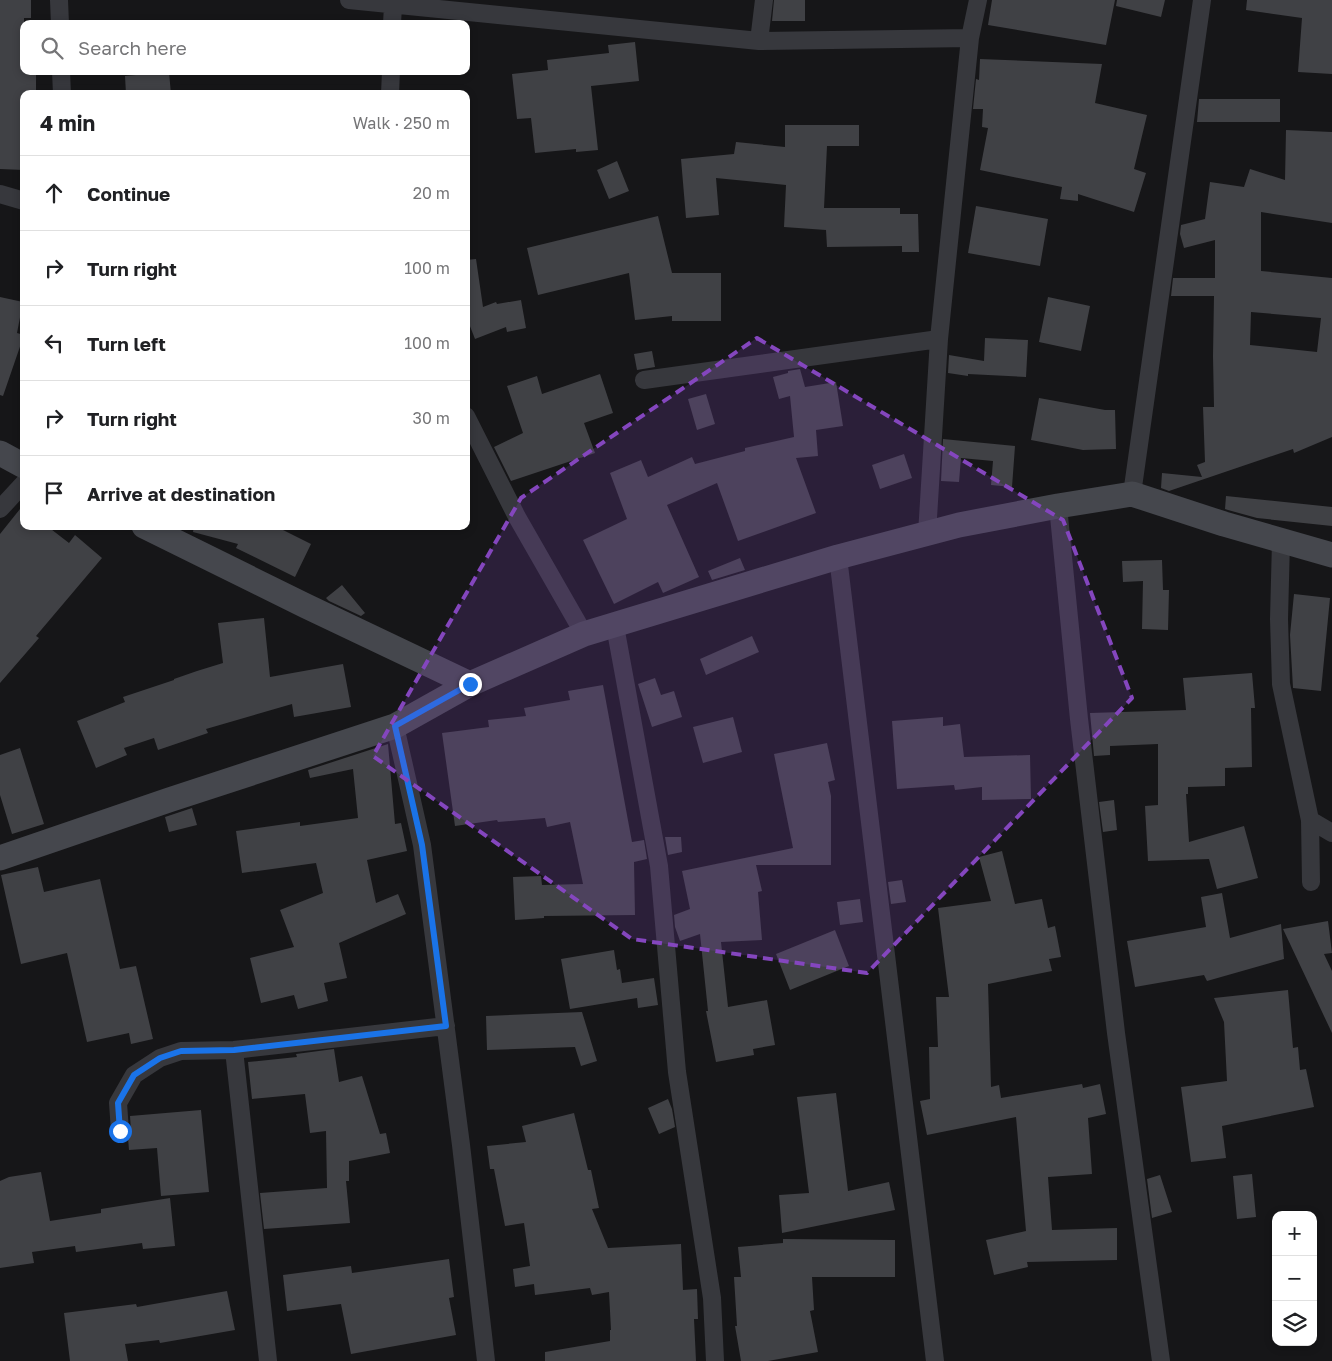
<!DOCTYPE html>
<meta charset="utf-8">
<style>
:root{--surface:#fff;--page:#f6f6f6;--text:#202124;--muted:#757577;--line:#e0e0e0}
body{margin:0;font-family:"Golos Text",sans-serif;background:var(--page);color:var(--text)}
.controls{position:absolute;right:15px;bottom:15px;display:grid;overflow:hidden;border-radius:10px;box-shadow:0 2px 8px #0003}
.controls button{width:45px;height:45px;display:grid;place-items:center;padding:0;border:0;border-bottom:1px solid var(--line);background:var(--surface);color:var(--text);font:25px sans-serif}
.stop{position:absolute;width:15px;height:15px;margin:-11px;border:4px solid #1a73e8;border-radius:50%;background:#fff}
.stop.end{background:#1a73e8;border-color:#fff;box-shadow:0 1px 5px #0008}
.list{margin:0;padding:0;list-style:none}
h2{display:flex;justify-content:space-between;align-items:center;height:65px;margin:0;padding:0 20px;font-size:21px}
h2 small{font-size:16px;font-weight:400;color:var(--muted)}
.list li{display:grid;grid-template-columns:32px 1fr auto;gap:15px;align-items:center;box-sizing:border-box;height:75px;padding:0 20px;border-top:1px solid var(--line)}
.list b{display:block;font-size:19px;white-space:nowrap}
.list em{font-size:16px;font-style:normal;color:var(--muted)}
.icon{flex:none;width:28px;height:28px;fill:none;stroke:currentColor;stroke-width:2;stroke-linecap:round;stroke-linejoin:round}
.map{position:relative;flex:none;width:1332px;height:1361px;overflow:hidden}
.search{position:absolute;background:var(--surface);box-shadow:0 2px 8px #0003;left:20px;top:20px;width:450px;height:55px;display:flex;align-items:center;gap:12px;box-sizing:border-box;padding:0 18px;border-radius:10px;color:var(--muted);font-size:19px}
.panel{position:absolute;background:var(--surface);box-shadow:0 2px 8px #0003;left:20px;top:90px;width:450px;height:440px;border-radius:10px}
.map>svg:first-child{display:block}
</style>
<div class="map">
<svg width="1332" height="1361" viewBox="0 0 1332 1361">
<rect width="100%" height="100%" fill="#161618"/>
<!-- building -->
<path fill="#404145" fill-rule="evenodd" d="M 0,0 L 31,0 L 31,18 L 24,18 L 24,71 L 36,71 L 36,94 L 24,94 L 24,170 L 0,169 Z
M 774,0 L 805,0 L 805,21 L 772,21 Z
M 992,0 L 1115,0 L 1106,45 L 988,25 Z
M 1117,0 L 1165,0 L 1161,17 L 1116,6 Z
M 1247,0 L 1332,0 L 1332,74 L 1298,72 L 1302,18 L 1246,10 Z
M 635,42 L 639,81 L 591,86 L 598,150 L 576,152 L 576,149 L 535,153 L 531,118 L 517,119 L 512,74 L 548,70 L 547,60 L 609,53 L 608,45 Z
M 980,59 L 1102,64 L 1095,103 L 1147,115 L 1134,169 L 1146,173 L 1134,212 L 1078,194 L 1078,201 L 1060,199 L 1062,187 L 980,170 L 988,128 L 982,127 L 983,109 L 973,109 L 976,79 L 979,80 Z
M 169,72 L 171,94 L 126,94 L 125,76 Z
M 1199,99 L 1280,99 L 1280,122 L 1197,122 Z
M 785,125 L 859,125 L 859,146 L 827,146 L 824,208 L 900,208 L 900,214 L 918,214 L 919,252 L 902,252 L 902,246 L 827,247 L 826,230 L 784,227 L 786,185 L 716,178 L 719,215 L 686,218 L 681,159 L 734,154 L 736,142 L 785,147 Z
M 1286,130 L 1332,132 L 1332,223 L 1261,212 L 1261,271 L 1332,278 L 1332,437 L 1294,453 L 1293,449 L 1169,491 L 1161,488 L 1162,473 L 1202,477 L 1197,465 L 1205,462 L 1203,407 L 1214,407 L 1213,356 L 1214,296 L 1171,296 L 1173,278 L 1215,278 L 1215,240 L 1184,248 L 1180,234 L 1181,225 L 1205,219 L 1210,182 L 1244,187 L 1250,169 L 1285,180 ZM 1251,312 L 1321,318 L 1317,352 L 1250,345 Z
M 617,161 L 629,191 L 609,199 L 597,170 Z
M 976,206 L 1048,219 L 1040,266 L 968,253 Z
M 658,216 L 672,273 L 721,273 L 721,321 L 672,321 L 672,316 L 635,320 L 629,273 L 538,295 L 527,248 Z
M 476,259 L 483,307 L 496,302 L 497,304 L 521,300 L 526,328 L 507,332 L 506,327 L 475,339 L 466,316 L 466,260 Z
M 0,297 L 23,302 L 17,333 L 24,335 L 3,396 L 0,395 Z
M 1048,297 L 1090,306 L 1081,351 L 1039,342 Z
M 985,338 L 1028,340 L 1026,377 L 968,374 L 968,376 L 948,373 L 949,355 L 984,361 Z
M 652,351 L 655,367 L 637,370 L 634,354 Z
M 800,369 L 805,387 L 836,382 L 843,426 L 816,430 L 818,456 L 796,458 L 816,513 L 738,541 L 717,483 L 667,505 L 699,577 L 663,593 L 658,582 L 614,604 L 583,540 L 627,519 L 610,473 L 641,460 L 648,477 L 692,457 L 695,464 L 745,451 L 745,448 L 794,437 L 790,396 L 779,399 L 773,377 L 788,373 L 788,371 Z
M 600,374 L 613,413 L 584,423 L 595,453 L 511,481 L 494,447 L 523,433 L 507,386 L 537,376 L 542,394 Z
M 706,394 L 715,424 L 697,430 L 688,399 Z
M 1039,398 L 1105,410 L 1115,410 L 1116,449 L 1083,450 L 1031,440 Z
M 943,439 L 1015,446 L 1012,487 L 991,485 L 993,461 L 961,458 L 959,482 L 941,481 Z
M 904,454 L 912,478 L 880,489 L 872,465 Z
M 1226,496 L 1332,507 L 1332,526 L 1257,518 L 1228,510 L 1225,509 Z
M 24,504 L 24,526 L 47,526 L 69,543 L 75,535 L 102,558 L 36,636 L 39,638 L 0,683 L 0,534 Z
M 194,526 L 275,526 L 311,544 L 295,577 L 236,548 L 238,544 L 193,532 Z
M 740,558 L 745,570 L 712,580 L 708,571 Z
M 1162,560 L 1163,590 L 1169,590 L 1168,630 L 1142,629 L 1143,581 L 1123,582 L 1122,561 Z
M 342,585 L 365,613 L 361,616 L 329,601 L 326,598 Z
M 1294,594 L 1330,598 L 1321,691 L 1293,688 L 1290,635 Z
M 264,618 L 270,677 L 343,664 L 351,707 L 294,717 L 292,704 L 206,729 L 208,733 L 158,750 L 154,738 L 124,748 L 127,755 L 96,768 L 77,721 L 125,702 L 123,697 L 174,680 L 174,679 L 197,671 L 223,663 L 218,623 Z
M 752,636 L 759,652 L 706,675 L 700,659 Z
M 1252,673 L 1255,708 L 1251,708 L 1252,767 L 1225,768 L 1225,786 L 1188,787 L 1188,794 L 1186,794 L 1189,842 L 1244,826 L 1258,878 L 1217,889 L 1209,859 L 1148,861 L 1145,806 L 1158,805 L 1158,744 L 1110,746 L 1110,755 L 1094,756 L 1090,713 L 1186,710 L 1183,678 Z
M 655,678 L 661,695 L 674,691 L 682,717 L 652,727 L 638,684 Z
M 603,685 L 632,842 L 644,840 L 647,859 L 634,862 L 635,915 L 544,916 L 544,918 L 515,920 L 513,877 L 541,876 L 542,885 L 583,884 L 570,822 L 547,827 L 545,818 L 498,822 L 497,820 L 455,826 L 442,733 L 489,727 L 488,720 L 526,716 L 524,708 L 570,700 L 568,691 Z
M 733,717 L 742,752 L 703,763 L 693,727 Z
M 943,717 L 943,726 L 960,724 L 964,757 L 1030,755 L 1031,799 L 982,800 L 982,787 L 955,790 L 954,785 L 897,789 L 892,721 Z
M 827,743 L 835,780 L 828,782 L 831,796 L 831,865 L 756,865 L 762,891 L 758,892 L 762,940 L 721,942 L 728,1007 L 767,1000 L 775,1045 L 753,1049 L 754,1055 L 716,1062 L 706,1011 L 708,1011 L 700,934 L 680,941 L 675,927 L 674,915 L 690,909 L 682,871 L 793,848 L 774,754 Z
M 388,744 L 395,824 L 401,823 L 407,851 L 367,860 L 376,903 L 398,894 L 406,914 L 339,943 L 347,978 L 324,983 L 328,1001 L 298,1009 L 294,995 L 261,1003 L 250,958 L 294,947 L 280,910 L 323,893 L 316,863 L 242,873 L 236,831 L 300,822 L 300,826 L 358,818 L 353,769 L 310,778 L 308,770 Z
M 20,748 L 44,824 L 12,834 L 0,795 L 0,755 Z
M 1114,800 L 1117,830 L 1103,832 L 1099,802 Z
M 192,808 L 197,825 L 169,832 L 165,817 Z
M 665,837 L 681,837 L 682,852 L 668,855 Z
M 1002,851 L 1015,904 L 1042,899 L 1048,928 L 1055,926 L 1061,957 L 1049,959 L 1052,971 L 988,984 L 991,1087 L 999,1085 L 1001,1098 L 1082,1084 L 1083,1088 L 1100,1084 L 1106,1114 L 1088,1118 L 1092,1174 L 1048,1177 L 1052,1230 L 1117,1228 L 1117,1260 L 1027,1262 L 1028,1267 L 994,1275 L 986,1240 L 1026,1231 L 1016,1117 L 927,1135 L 920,1101 L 930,1099 L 929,1047 L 938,1047 L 936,997 L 949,997 L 938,908 L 991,901 L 979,857 Z
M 38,867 L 44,892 L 100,879 L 120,969 L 136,966 L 153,1039 L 131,1044 L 129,1033 L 87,1042 L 67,953 L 21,964 L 1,875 Z
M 902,880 L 906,902 L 891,904 L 888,882 Z
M 1222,893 L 1230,938 L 1281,924 L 1284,959 L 1207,981 L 1204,975 L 1135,987 L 1127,941 L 1206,927 L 1201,897 Z
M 860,899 L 863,922 L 840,925 L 837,902 Z
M 1328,921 L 1332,953 L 1324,954 L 1332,971 L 1332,1033 L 1283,929 Z
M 835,930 L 849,966 L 790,990 L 776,954 Z
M 614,950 L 617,970 L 620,969 L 622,983 L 654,978 L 658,1005 L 638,1008 L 637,998 L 570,1009 L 561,959 Z
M 1288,990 L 1293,1048 L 1298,1047 L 1300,1070 L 1306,1069 L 1314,1107 L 1222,1126 L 1226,1158 L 1191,1162 L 1181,1087 L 1227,1081 L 1224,1022 L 1214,998 Z
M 582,1012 L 597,1061 L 581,1066 L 575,1047 L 487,1050 L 486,1016 Z
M 334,1049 L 339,1082 L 362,1076 L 380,1134 L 386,1133 L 390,1153 L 349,1161 L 349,1181 L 346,1181 L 350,1223 L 264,1229 L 260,1193 L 327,1188 L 326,1131 L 310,1133 L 305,1094 L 252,1099 L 248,1062 L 297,1057 L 296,1054 Z
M 836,1093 L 848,1191 L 889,1182 L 895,1210 L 782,1233 L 779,1195 L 809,1193 L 797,1097 Z
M 668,1099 L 672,1109 L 675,1127 L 659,1134 L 648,1108 Z
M 201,1110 L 209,1192 L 161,1196 L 157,1148 L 129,1150 L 128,1138 L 131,1131 L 130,1116 Z
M 574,1113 L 588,1170 L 591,1170 L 599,1208 L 592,1209 L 608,1248 L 681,1244 L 683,1290 L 697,1289 L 698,1319 L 694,1319 L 696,1361 L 545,1361 L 545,1352 L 610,1341 L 610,1330 L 611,1330 L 609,1292 L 592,1295 L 590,1288 L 535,1295 L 534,1284 L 515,1287 L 513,1269 L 530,1266 L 524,1223 L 505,1226 L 494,1169 L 490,1169 L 487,1146 L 526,1142 L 522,1126 Z
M 41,1172 L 50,1221 L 101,1213 L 101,1209 L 170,1198 L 175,1246 L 143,1249 L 142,1243 L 76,1252 L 75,1246 L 32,1252 L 34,1263 L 0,1268 L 0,1181 L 9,1177 Z
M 1252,1174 L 1256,1217 L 1237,1219 L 1233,1176 Z
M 1160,1175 L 1172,1212 L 1152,1218 L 1147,1179 Z
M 783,1239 L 895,1240 L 895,1277 L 812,1277 L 814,1310 L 810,1311 L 818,1352 L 768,1361 L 741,1361 L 735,1326 L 737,1326 L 734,1277 L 741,1277 L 738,1247 L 783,1243 Z
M 449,1259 L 454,1297 L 449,1298 L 456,1335 L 351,1354 L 341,1304 L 287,1311 L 283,1275 L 351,1266 L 352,1273 Z
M 227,1291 L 235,1330 L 160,1343 L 159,1340 L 125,1344 L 128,1361 L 70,1361 L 64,1313 L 136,1304 L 137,1307 Z"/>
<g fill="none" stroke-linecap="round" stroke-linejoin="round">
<!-- street -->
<path stroke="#37383d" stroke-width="18" d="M 59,0 L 60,24
M 349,0 L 759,41 L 970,38
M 392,24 L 393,5
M 759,41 L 764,0
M 61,71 L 62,94
M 390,94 L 391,71
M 0,194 L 24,201
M 644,380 L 939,339
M 466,416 L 517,517 L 584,634
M 1132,494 L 1202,0
M 1058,506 L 1079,719 L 1116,1033 L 1161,1361
M 0,509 L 24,483
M 927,534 L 939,339 L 970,38 L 978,0
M 1281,541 L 1279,619 L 1281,684 L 1310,820 L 1311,882
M 838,557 L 935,1361
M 615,626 L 659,866 L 677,1072 L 712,1298 L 715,1361
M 395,726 L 422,845 L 461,1145 L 486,1361
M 1310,820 L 1332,833
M 234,1050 L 268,1361
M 120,1131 L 118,1103 L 134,1075 L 160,1058 L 181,1051 L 234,1050 L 446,1026"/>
<!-- secondary -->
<path stroke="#45474d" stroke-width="25" d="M 0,453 L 24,466
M 144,526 L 306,606 L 470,684 L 584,634 L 838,557 L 959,525 L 1058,506 L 1132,494 L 1224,524 L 1332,555
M 0,858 L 169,800 L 395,726 L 470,684"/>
</g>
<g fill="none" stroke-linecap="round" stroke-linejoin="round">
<!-- route -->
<path stroke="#1a73e8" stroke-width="6" d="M 120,1131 L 118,1103 L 134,1075 L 160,1058 L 181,1051 L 234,1050 L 446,1026 L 422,845 L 395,726 L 470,684"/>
</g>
<!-- marked area -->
<path fill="#8446be" fill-opacity="0.2" stroke="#8446be" stroke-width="4" stroke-dasharray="10 6" stroke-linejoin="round" d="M 757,338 L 1063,520 L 1132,698 L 867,973 L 632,939 L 373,756 L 521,498 Z"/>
</svg>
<div class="controls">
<button>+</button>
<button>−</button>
<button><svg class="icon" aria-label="layers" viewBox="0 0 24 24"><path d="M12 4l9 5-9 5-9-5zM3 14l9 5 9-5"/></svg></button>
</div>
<div class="stop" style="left:120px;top:1131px"></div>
<div class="stop end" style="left:470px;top:684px"></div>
<div class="search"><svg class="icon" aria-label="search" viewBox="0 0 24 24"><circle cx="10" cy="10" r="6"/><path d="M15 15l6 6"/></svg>Search here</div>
<section class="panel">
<h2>4 min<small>Walk · 250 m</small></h2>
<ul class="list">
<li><svg class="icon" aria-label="ahead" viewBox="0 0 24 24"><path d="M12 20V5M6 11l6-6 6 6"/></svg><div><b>Continue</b></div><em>20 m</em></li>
<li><svg class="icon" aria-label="right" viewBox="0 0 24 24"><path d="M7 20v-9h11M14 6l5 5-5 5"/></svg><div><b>Turn right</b></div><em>100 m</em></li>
<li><svg class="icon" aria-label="left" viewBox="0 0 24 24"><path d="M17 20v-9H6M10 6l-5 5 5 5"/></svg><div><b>Turn left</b></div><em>100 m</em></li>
<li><svg class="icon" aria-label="right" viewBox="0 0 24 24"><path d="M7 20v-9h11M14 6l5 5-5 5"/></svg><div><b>Turn right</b></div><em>30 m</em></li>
<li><svg class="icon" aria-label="arrive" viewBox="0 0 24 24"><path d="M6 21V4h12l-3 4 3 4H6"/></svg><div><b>Arrive at destination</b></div></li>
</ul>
</section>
</div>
